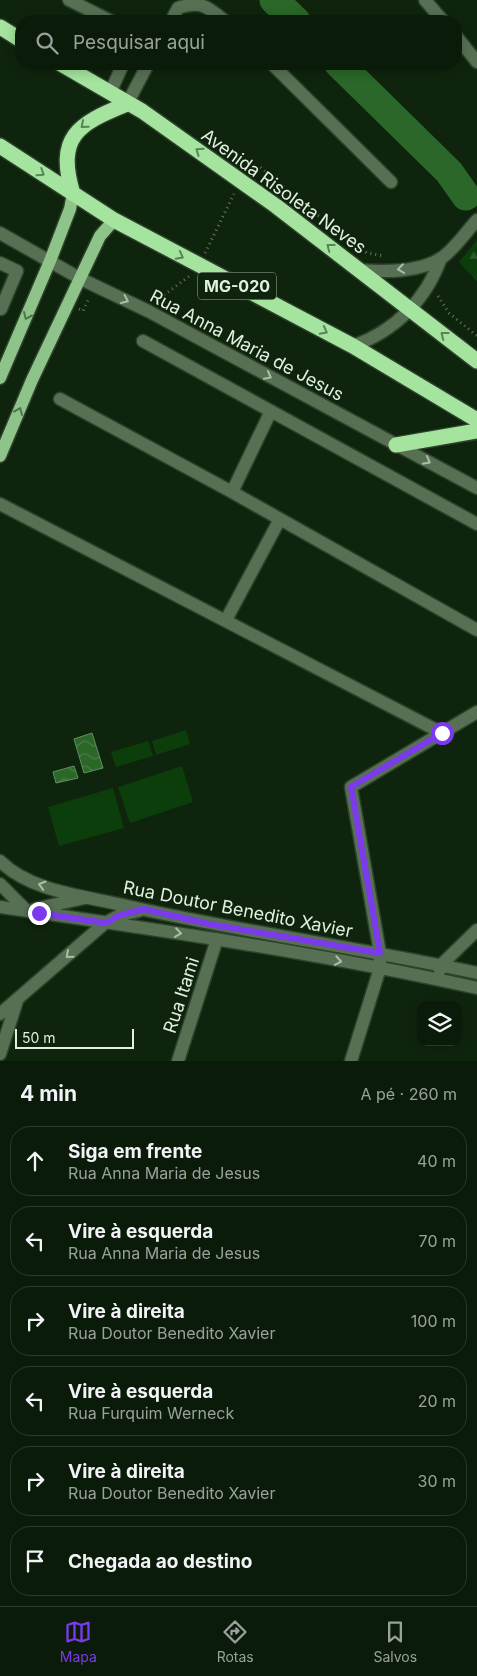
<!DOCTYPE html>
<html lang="pt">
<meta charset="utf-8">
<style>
:root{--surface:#0b1b0a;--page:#192818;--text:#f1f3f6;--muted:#9aa19c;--line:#2b392b;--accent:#7c3aed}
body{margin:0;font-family:Inter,sans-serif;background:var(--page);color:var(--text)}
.controls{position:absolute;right:15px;bottom:15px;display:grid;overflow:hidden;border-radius:10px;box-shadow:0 2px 12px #0003}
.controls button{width:45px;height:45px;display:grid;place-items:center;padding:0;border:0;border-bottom:1px solid var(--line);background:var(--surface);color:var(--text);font:25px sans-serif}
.scale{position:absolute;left:15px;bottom:12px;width:119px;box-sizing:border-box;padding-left:5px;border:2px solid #e2f0e1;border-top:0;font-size:14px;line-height:18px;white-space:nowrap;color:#e2f0e1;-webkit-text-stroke:4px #0f240d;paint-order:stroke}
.stop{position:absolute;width:15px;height:15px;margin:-11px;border:4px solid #7c3aed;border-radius:50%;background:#fff}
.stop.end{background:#7c3aed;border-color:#fff;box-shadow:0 1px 5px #0008}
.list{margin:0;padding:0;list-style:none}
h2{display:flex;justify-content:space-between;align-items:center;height:65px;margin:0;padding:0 20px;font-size:21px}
h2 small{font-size:16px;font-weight:400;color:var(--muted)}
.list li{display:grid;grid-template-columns:32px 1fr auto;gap:15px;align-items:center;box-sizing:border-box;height:70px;margin:0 10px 10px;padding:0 10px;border:1px solid var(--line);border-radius:20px}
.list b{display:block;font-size:19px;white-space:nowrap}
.list p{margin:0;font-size:16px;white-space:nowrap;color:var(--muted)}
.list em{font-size:16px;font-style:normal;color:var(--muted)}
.icon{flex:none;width:28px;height:28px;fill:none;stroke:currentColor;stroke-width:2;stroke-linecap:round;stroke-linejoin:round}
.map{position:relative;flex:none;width:477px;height:1061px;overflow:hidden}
.search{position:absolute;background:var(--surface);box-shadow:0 2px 12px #0003;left:15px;right:15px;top:15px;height:55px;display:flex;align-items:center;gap:12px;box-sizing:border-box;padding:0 18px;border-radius:20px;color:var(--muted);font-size:19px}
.sheet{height:545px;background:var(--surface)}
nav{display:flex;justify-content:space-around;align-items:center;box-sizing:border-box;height:70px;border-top:1px solid var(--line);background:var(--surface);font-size:14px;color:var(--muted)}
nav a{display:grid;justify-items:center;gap:2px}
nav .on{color:var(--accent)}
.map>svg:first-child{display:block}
</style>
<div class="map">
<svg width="477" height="1061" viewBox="0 0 477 1061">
<defs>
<pattern id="forest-firs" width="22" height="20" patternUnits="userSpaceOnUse" patternTransform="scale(1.25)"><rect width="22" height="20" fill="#0b3e0a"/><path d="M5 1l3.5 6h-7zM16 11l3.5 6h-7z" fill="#2e5a2d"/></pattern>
<pattern id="water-waves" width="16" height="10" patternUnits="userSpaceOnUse" patternTransform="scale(1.25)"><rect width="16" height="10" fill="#2a6728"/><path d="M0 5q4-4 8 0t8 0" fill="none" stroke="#497d47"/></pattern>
</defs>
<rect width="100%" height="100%" fill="#0f240d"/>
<!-- forest -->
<path fill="url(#forest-firs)" d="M 477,240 L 477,281 L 459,262 Z"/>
<!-- garden -->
<path fill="#0b3e0a" d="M 186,730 L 190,744 L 156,755 L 152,741 Z
M 148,741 L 153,756 L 116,767 L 111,752 Z
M 182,766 L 193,802 L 130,823 L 118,787 Z
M 113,788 L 124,828 L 59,846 L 48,807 Z"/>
<!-- water -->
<path fill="url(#water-waves)" stroke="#619060" d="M 92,733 L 103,768 L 84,773 L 74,739 Z
M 74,766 L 78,778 L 56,783 L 53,772 Z"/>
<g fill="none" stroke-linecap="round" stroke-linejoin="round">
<!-- river -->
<path stroke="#2a6728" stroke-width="29" d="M 274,0 L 296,21
M 339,64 L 449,172 L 466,196"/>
<defs>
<path id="minor" d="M 69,0 L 111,21
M 425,0 L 443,21
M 171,21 L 178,8 C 201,0 208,7 225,21
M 456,36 L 477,62
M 272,64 L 391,182
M 110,93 L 123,64
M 127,104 L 148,64
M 0,233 L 81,279 L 148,311 L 477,488
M 0,263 L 17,271 L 1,309
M 359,270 C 384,272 420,273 443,257 C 456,247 466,232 477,220
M 143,341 L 477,524
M 353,346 C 395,331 426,300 441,258
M 60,399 L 232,492 L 477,630
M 232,492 L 271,411
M 0,504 L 442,733
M 226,620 L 280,519
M 0,861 C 31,892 86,896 127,906 C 243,932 361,948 477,973
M 0,884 L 27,911
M 0,907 C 160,930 319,953 477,988
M 34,909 L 85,898
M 440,970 L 441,965 L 477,930
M 0,1014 L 105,923 L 120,915 L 139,911
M 0,1054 L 17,1001
M 178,1061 L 217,939
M 351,1061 L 380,968 L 380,953 L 351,787 L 477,712"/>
<path id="major" d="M 0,378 L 50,261 L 70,209 L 73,194
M 0,456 L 32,380 L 100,236 L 114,220"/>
<path id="highway" d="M 0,27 L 21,40
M 61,64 L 142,111 L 276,206 L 477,361
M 0,146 L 114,220 L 353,346 L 477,420
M 73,194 C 56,137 77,124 127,104
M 396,445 L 477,431"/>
</defs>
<!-- minor casing -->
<use href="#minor" stroke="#2d412b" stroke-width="15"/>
<!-- major casing -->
<use href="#major" stroke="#2d412b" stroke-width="15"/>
<!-- highway casing -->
<use href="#highway" stroke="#2d412b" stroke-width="18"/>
<!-- path -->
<path stroke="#637561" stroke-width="3" stroke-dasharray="1 4" stroke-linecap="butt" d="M 252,172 L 260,167 L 333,228
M 353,244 L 367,253 L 384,256
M 205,253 L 234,194
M 438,296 L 449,313 L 477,336
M 156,301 L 191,275
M 79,309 L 83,311 L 89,298"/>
<!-- minor -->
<use href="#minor" stroke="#577054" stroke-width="12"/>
<!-- major -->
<use href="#major" stroke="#8ec38a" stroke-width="12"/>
<!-- highway -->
<use href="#highway" stroke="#a4e49f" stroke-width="15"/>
</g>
<!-- one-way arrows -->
<defs><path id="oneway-chevron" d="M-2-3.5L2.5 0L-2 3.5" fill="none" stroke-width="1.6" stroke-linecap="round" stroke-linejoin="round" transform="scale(1.25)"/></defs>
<g stroke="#5a8456">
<use href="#oneway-chevron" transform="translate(84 125) rotate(140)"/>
<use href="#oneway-chevron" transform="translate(199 151) rotate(-145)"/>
<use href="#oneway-chevron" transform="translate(41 173) rotate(33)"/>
<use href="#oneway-chevron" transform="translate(330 247) rotate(-142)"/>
<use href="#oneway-chevron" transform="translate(180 256) rotate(28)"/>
<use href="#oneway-chevron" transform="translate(324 331) rotate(28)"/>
<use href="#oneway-chevron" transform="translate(444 335) rotate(-142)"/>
</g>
<g stroke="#aabda9">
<use href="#oneway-chevron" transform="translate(401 269) rotate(172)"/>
<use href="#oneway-chevron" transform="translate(125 300) rotate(25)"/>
<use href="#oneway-chevron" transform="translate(268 376) rotate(28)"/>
<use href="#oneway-chevron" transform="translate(427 461) rotate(28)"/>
<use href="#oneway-chevron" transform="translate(42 885) rotate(-164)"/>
<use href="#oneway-chevron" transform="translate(178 933) rotate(8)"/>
<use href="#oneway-chevron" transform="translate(69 955) rotate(139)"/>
<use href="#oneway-chevron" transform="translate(338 961) rotate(10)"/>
</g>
<g stroke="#4e744c">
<use href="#oneway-chevron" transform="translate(27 316) rotate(114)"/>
<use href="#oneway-chevron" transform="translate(19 411) rotate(-67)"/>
</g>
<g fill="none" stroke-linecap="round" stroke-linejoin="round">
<!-- route -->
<path stroke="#7c3aed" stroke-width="6" d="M 39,913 L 106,923 L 120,915 L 144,909 L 209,924 L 380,953 L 351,787 L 442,733"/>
</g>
<g text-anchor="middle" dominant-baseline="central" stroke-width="4" stroke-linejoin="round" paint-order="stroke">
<!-- shield labels -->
<rect fill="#0f240d" stroke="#a3b3a1" stroke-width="1" x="198" y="272.5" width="78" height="27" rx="4"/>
<g font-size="16" font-weight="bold" fill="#e2f0e1">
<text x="237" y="286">MG-020</text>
</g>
<!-- street labels -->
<g font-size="18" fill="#e2f0e1" stroke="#0f240d">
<text transform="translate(284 191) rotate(36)">Avenida Risoleta Neves</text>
<text transform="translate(247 345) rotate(28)">Rua Anna Maria de Jesus</text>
<text transform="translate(238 909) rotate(11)">Rua Doutor Benedito Xavier</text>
<text transform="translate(181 995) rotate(-72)">Rua Itami</text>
</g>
</g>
</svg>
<div class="controls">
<button><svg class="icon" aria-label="layers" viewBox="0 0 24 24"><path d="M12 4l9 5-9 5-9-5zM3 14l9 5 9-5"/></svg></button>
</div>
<div class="scale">50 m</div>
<div class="stop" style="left:442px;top:733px"></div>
<div class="stop end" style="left:39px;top:913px"></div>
<div class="search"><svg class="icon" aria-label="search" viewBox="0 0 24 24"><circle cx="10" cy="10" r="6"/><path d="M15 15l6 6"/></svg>Pesquisar aqui</div>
</div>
<section class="sheet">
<h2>4 min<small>A pé · 260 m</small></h2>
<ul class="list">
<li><svg class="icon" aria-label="ahead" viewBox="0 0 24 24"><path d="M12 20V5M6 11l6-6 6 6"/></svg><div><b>Siga em frente</b><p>Rua Anna Maria de Jesus</p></div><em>40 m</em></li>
<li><svg class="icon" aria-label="left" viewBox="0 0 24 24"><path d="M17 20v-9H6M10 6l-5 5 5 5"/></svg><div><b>Vire à esquerda</b><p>Rua Anna Maria de Jesus</p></div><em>70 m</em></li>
<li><svg class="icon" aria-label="right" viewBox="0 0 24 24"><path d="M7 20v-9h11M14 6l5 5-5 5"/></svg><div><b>Vire à direita</b><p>Rua Doutor Benedito Xavier</p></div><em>100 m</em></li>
<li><svg class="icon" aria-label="left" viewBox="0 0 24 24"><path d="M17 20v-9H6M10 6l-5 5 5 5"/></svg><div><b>Vire à esquerda</b><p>Rua Furquim Werneck</p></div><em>20 m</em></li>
<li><svg class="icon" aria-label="right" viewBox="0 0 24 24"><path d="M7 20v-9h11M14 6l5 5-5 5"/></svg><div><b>Vire à direita</b><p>Rua Doutor Benedito Xavier</p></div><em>30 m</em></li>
<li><svg class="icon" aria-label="arrive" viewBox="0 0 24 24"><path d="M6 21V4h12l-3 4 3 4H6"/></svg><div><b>Chegada ao destino</b></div></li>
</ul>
</section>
<nav>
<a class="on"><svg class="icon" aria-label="map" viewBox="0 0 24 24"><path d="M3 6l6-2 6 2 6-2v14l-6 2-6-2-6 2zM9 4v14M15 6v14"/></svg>Mapa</a>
<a><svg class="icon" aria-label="directions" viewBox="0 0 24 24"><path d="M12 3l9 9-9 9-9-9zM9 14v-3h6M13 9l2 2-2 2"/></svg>Rotas</a>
<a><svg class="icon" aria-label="saved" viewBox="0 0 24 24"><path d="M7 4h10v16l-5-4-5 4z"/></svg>Salvos</a>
</nav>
